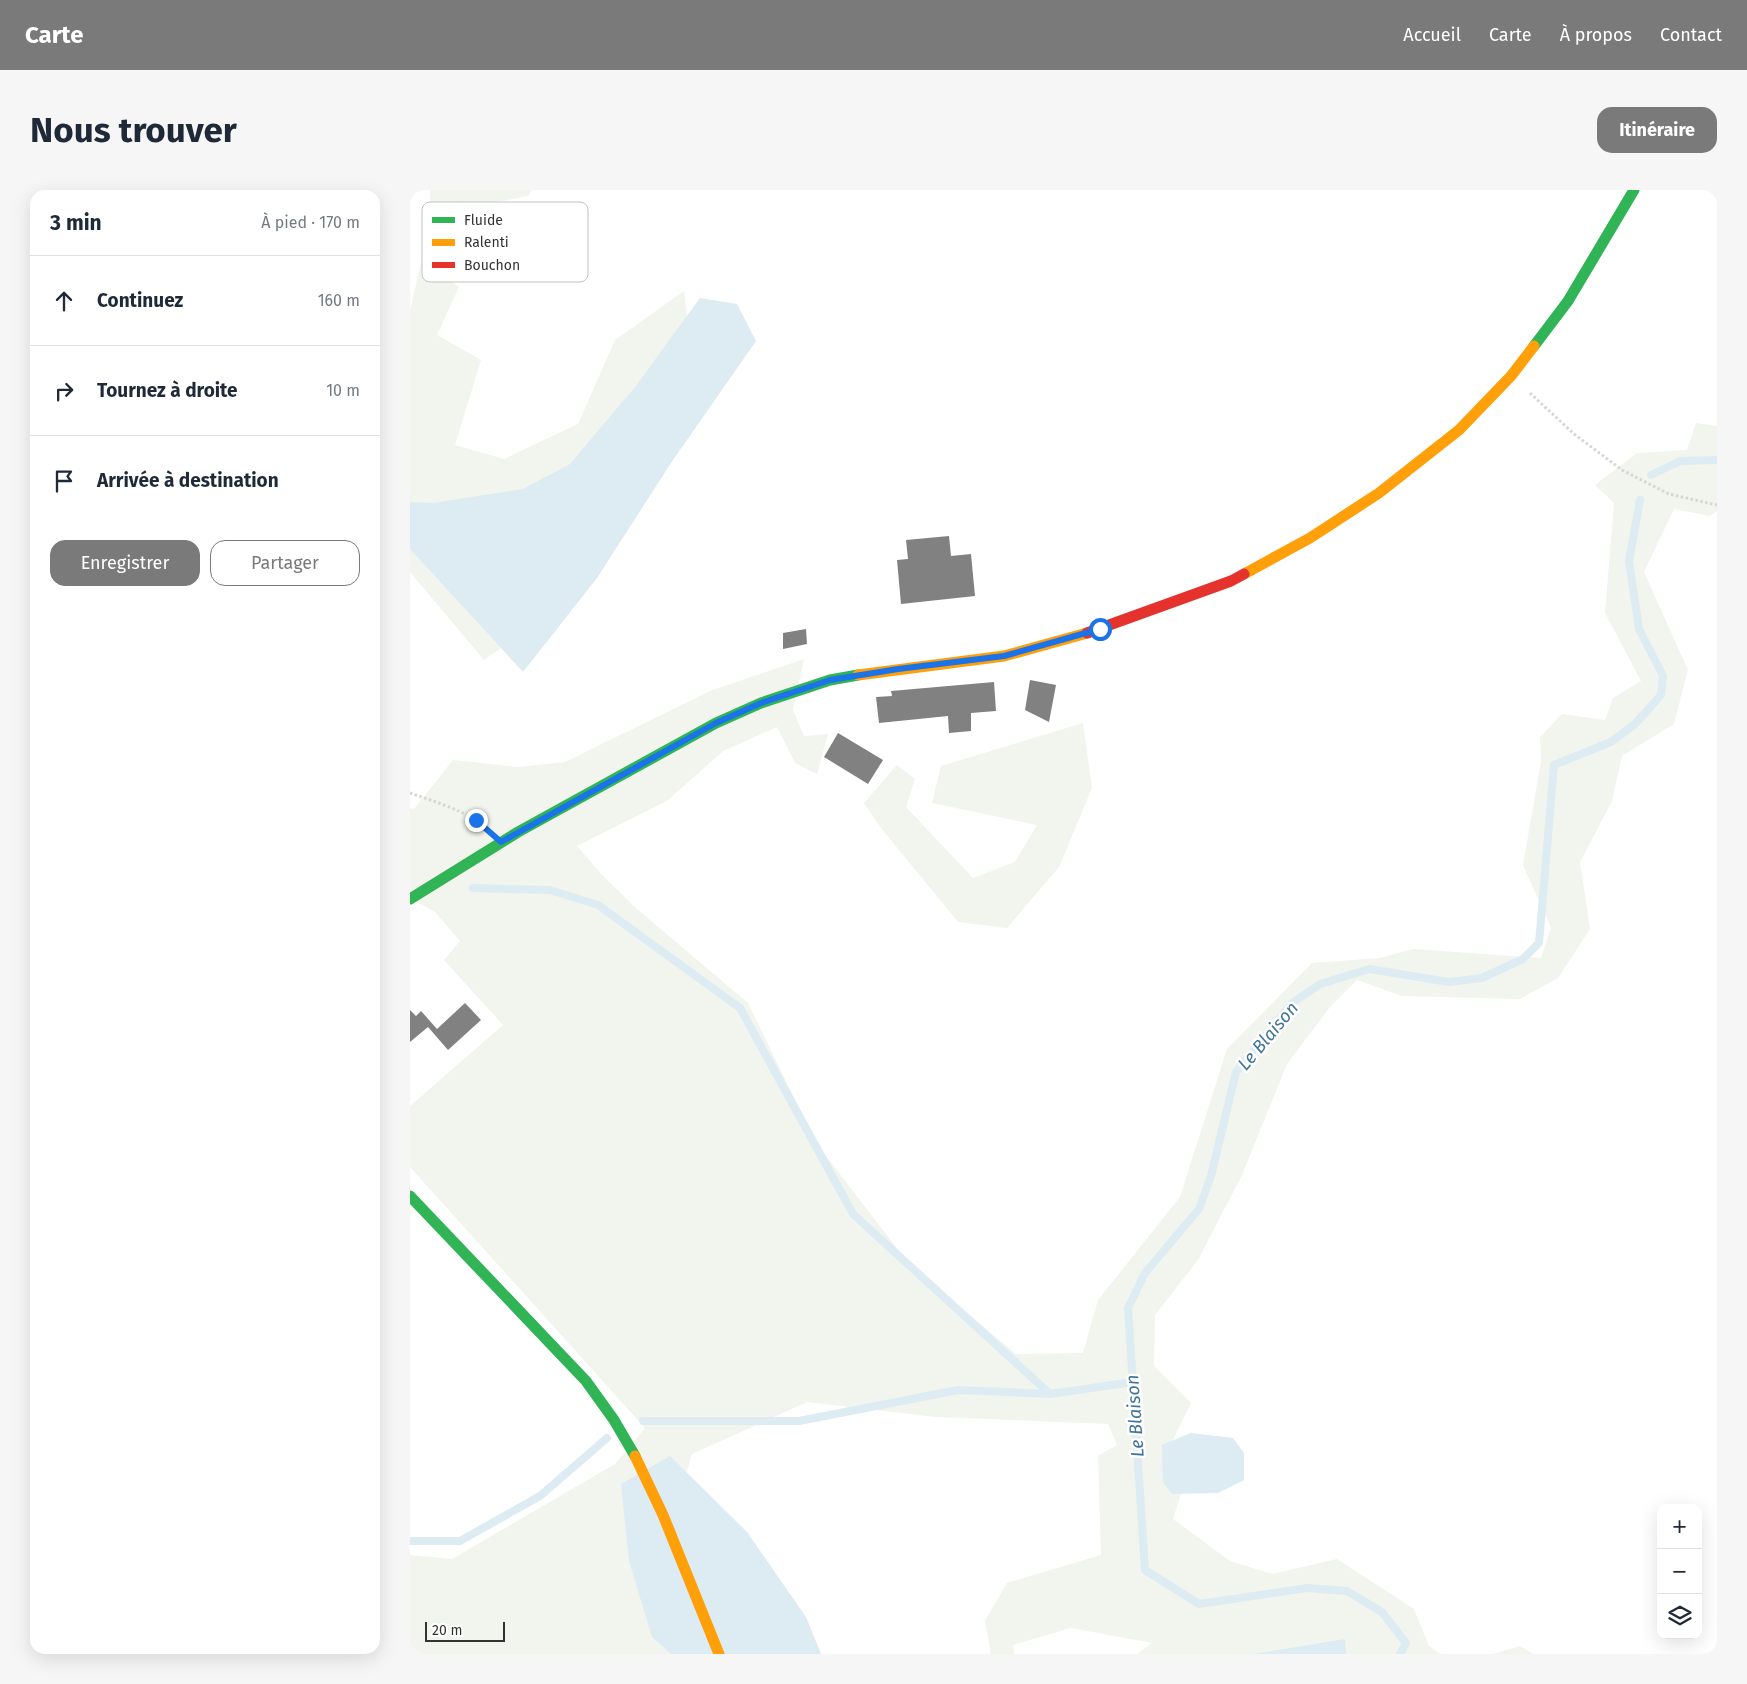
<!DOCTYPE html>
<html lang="fr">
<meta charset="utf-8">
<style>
:root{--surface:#fff;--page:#f6f6f7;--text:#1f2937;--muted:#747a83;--line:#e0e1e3;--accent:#7a7a7a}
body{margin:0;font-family:"Fira Sans",sans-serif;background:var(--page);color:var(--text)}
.controls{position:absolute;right:15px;bottom:15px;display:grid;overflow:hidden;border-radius:10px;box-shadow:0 5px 20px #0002}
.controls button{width:45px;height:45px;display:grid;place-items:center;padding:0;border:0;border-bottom:1px solid var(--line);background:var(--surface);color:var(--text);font:25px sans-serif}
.scale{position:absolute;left:15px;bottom:12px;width:80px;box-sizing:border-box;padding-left:5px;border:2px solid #333;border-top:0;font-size:14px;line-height:18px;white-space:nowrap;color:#333;-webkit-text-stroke:4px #fff;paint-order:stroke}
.stop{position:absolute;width:15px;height:15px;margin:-11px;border:4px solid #1a73e8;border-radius:50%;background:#fff}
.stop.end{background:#1a73e8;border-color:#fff;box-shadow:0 1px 5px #0008}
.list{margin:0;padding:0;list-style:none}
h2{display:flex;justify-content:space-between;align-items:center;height:65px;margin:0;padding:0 20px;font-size:21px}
h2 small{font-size:16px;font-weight:400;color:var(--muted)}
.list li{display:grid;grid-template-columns:32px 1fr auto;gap:15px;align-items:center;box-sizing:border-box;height:90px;padding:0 20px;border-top:1px solid var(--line)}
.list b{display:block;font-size:19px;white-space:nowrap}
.list em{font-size:16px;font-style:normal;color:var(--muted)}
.actions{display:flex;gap:10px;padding:15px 20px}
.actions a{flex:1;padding:11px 0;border:1px solid var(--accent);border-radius:15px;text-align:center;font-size:18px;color:var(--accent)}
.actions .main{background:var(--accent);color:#fff}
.icon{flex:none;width:28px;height:28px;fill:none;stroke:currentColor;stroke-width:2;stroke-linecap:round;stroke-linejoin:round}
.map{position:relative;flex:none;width:1307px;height:1464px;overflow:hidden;border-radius:15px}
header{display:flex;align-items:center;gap:30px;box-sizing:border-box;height:70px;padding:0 25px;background:var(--accent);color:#fff}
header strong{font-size:24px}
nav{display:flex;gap:28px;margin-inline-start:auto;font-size:18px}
.intro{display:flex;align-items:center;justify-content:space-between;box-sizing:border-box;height:120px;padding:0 30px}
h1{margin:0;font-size:35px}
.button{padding:12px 22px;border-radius:15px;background:var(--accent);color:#fff;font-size:18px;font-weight:700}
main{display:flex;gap:30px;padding:0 30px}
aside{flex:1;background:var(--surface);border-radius:15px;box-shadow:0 5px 20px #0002}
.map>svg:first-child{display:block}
</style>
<header>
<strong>Carte</strong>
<nav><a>Accueil</a><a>Carte</a><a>À propos</a><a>Contact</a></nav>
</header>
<div class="intro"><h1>Nous trouver</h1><a class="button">Itinéraire</a></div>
<main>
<aside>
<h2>3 min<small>À pied · 170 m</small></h2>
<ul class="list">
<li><svg class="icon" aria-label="ahead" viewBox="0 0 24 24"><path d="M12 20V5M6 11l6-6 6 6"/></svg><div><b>Continuez</b></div><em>160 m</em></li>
<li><svg class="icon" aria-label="right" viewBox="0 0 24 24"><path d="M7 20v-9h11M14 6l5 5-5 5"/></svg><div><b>Tournez à droite</b></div><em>10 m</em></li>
<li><svg class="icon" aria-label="arrive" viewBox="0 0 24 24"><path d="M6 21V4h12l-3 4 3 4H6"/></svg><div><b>Arrivée à destination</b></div></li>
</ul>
<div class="actions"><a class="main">Enregistrer</a><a>Partager</a></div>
</aside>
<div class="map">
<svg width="1307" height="1464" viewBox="0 0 1307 1464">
<rect width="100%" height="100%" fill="#fff"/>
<!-- green -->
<path fill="#f1f5ed" d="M 20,0 L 122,0 L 118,6 L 46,20 L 22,77 L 49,97 L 27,145 L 71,170 L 45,255 L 94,269 L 168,234 L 205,150 L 274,101 L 281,162 L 187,280 L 0,333 L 0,121 L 20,34 Z
M 1286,233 L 1307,236 L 1307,321 L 1300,326 L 1264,319 L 1234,382 L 1278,480 L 1264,534 L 1212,566 L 1202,611 L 1170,672 L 1180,739 L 1148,788 L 1110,809 L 992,806 L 947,790 L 920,817 L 877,874 L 832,985 L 788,1070 L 745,1125 L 744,1176 L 781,1213 L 760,1256 L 778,1281 L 763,1329 L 820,1371 L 862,1384 L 927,1369 L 1004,1419 L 1019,1456 L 1031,1464 L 727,1464 L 742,1453 L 661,1438 L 603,1455 L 604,1464 L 581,1464 L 575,1431 L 597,1393 L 691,1365 L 688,1266 L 707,1255 L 698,1234 L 526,1227 L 397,1212 L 282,1264 L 244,1391 L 280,1464 L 0,1464 L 0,1365 L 42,1369 L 205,1274 L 235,1238 L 0,977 L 0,916 L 93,835 L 34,770 L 50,751 L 25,722 L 0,708 L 0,618 L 4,619 L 43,570 L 108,577 L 155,572 L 300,501 L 394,469 L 383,520 L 394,546 L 418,544 L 407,584 L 385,573 L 367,537 L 313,561 L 257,611 L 167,656 L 191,684 L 227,719 L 338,813 L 406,953 L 499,1074 L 606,1164 L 673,1163 L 688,1110 L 770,1007 L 817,859 L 902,773 L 970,768 L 1003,759 L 1131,768 L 1141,738 L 1113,675 L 1131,571 L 1130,547 L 1152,524 L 1195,530 L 1203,508 L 1231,491 L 1195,423 L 1204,313 L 1185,295 L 1227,263 L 1277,260 Z
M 0,341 L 105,448 L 74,470 L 0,382 Z
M 673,533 L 682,598 L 649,677 L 597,738 L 548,732 L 471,638 L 454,613 L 487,575 L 505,589 L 496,617 L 563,688 L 605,672 L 627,635 L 522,613 L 531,576 Z
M 1110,1456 L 1123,1464 L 1083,1464 Z"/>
<!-- water -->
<path fill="#ddebf3" d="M 290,108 L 327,114 L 346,151 L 261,273 L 187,388 L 113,482 L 0,359 L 0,312 L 23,313 L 113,299 L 160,274 L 225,197 Z
M 781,1243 L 823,1248 L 834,1263 L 834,1290 L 808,1303 L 762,1304 L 753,1292 L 752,1255 Z
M 260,1266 L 337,1342 L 396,1427 L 411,1464 L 261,1464 L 242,1447 L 219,1371 L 211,1294 Z
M 935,1449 L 936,1464 L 843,1464 Z"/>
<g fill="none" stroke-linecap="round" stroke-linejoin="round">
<!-- stream -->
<path stroke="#ddebf3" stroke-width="8" d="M 1241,285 L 1270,271 L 1307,270
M 63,698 L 140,700 L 188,715 L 330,818 L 443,1024 L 640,1204 L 723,1192
M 233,1231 L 389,1231 L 548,1200 L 640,1204
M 0,1351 L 50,1351 L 130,1306 L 197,1248
M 990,1464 L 996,1453 L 972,1422 L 937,1401 L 897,1398 L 789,1414 L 735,1380 L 718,1118 L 735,1083 L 789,1019 L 801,986 L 826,882 L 882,813 L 910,794 L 959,779 L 1039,792 L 1072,788 L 1113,769 L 1129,753 L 1144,575 L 1201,552 L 1225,534 L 1251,505 L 1253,486 L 1229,439 L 1219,371 L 1230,310"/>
</g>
<!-- building -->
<path fill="#818181" d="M 539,346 L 541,366 L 561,364 L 565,406 L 491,414 L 487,370 L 498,369 L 496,350 Z
M 396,439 L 397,454 L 373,459 L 373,443 Z
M 620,490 L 646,495 L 639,532 L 615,520 Z
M 584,492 L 586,521 L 561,523 L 561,541 L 539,543 L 538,526 L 469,533 L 466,507 L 482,506 L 481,501 Z
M 428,543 L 473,570 L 458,594 L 414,567 Z
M 55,813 L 71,830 L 38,860 L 18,837 L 0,852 L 0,820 L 6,826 L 11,821 L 27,839 Z"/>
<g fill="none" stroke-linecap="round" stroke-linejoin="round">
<!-- path -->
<path stroke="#d6d6d6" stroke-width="3" stroke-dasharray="2.5 2.5" stroke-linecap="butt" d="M 1120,203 L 1164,244 L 1212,280 L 1259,304 L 1307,315
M 0,603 C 20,610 54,620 70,634"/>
<!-- fast -->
<path stroke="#30b455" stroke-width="11" d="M 1124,156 L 1158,111 L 1224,0
M 0,709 L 108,642 L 306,533 L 351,513 L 420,490 L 448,485
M 0,1006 L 176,1191 L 204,1230 L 225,1266"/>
<!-- slow -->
<path stroke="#ff9f0a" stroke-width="11" d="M 834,384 L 900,348 L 969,303 L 1049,240 L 1101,186 L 1124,156
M 448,485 L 594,466 L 677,443
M 225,1266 L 253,1325 L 309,1464"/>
<!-- jam -->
<path stroke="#e5322d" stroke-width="11" d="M 677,443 L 821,391 L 834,384"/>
</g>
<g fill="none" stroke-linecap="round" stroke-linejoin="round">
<!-- route -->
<path stroke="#1a73e8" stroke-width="6" d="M 66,630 L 91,652 L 306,533 L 351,513 L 420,490 L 488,479 L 594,466 L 690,439"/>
</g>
<g text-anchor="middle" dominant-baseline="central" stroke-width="5" stroke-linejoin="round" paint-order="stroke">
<!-- water labels -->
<g font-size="18" font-style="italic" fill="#3f7597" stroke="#fff">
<text transform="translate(858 846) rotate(-50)">Le Blaison</text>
<text transform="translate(725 1226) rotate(-94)">Le Blaison</text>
</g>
</g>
<!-- legend -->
<rect x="12" y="12" width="166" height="80" rx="8" fill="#fff" stroke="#c2c2c2" stroke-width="1"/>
<rect x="22" y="27" width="23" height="6" fill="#30b455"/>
<rect x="22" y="49" width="23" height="7" fill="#ff9f0a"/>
<rect x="22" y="72" width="23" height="6" fill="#e5322d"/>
<g font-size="14" fill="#333">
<text x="54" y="35">Fluide</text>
<text x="54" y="57">Ralenti</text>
<text x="54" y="80">Bouchon</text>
</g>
</svg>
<div class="controls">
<button>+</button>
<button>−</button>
<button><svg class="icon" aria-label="layers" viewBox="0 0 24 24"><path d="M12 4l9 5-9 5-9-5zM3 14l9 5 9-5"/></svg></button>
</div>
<div class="scale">20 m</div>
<div class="stop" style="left:690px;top:439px"></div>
<div class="stop end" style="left:66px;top:630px"></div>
</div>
</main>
